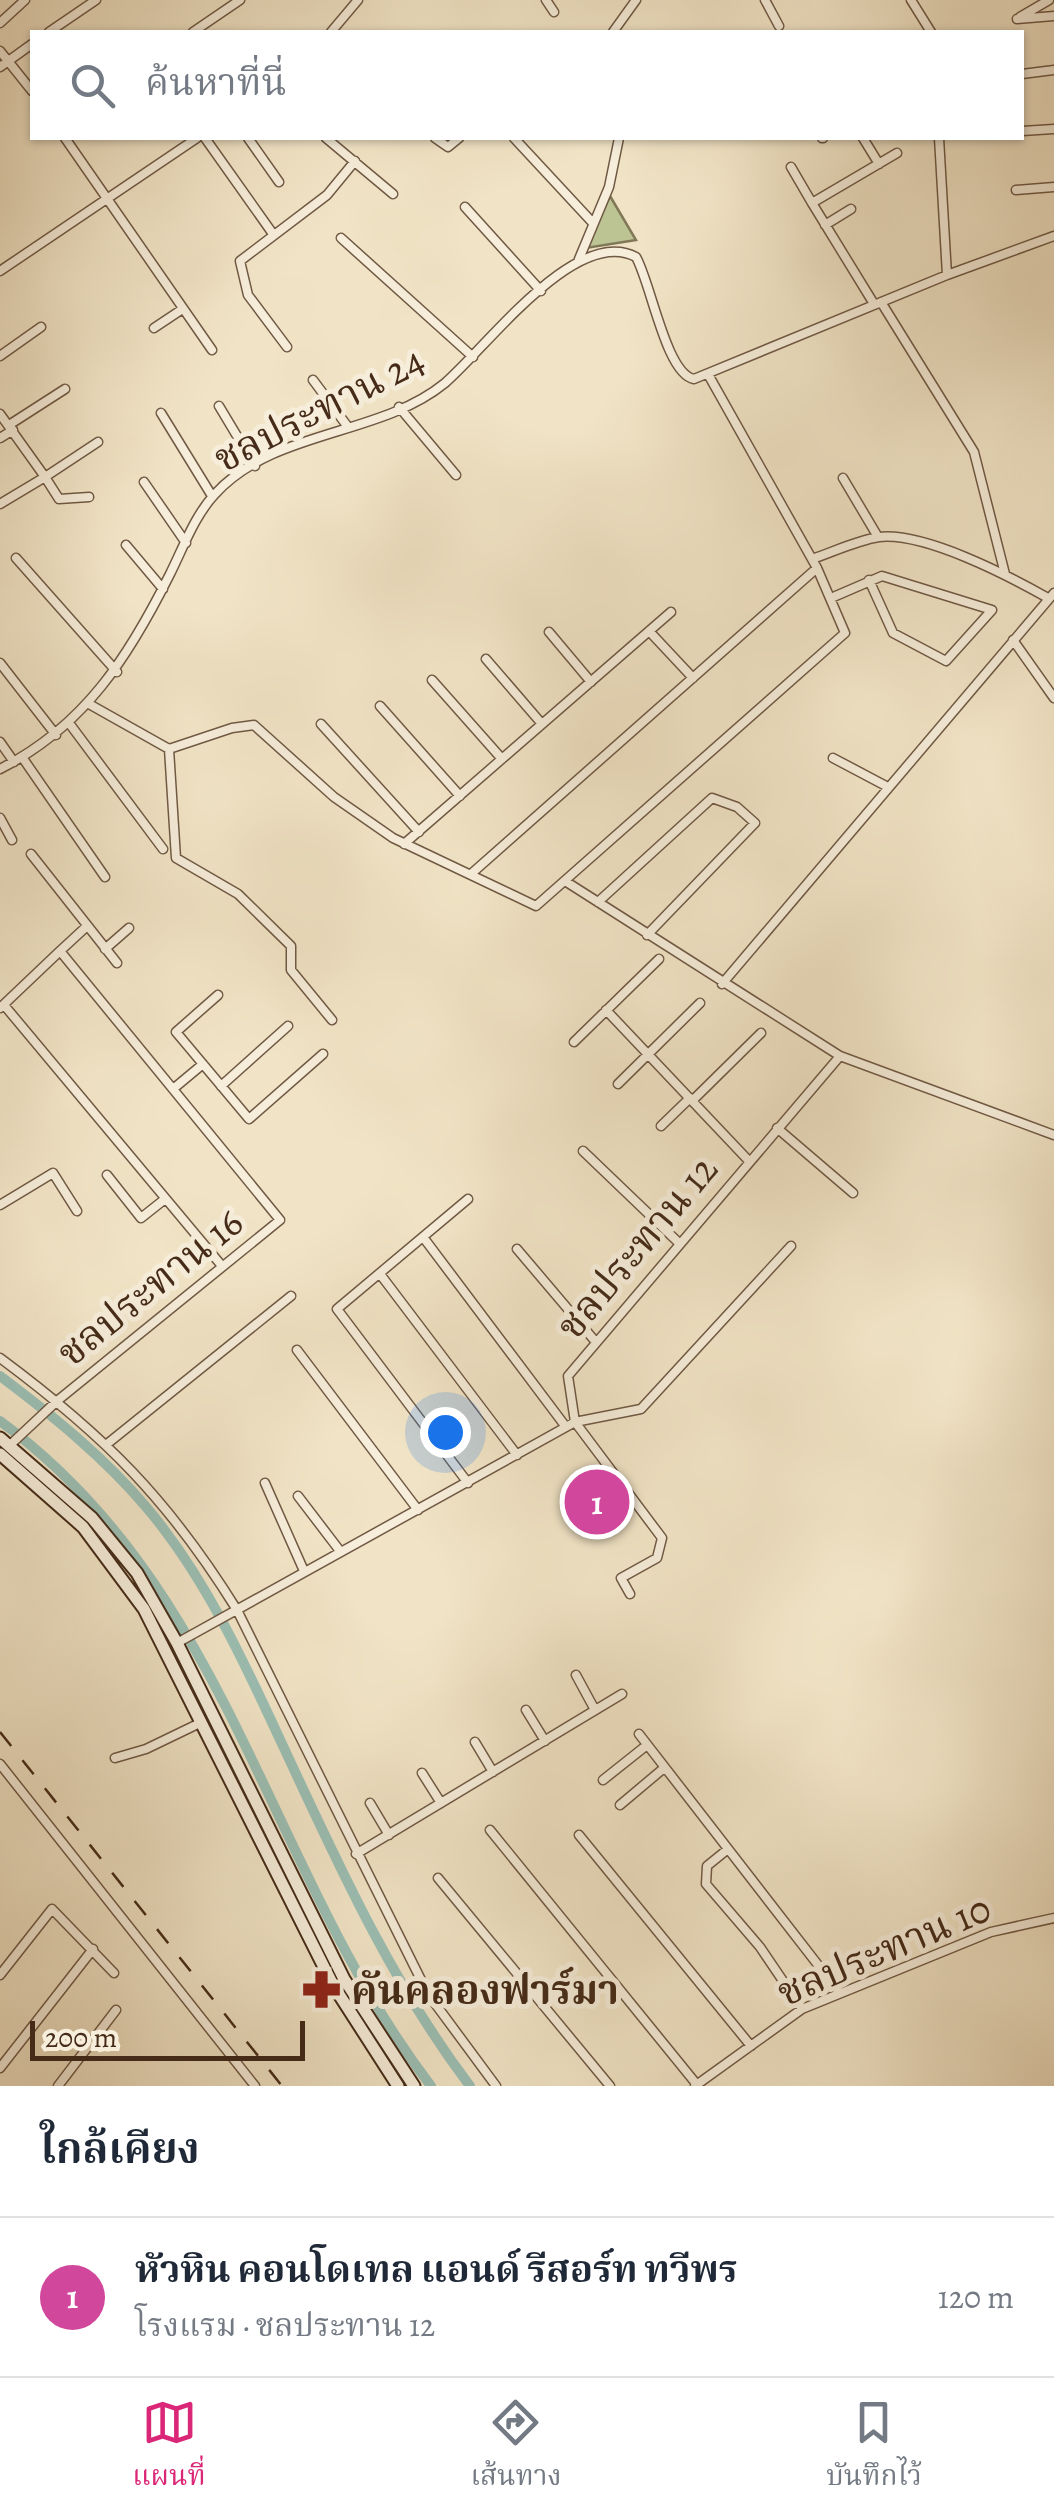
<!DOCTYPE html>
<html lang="th">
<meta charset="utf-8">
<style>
:root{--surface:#fff;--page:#f2f2f3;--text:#1f2937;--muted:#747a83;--line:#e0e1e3;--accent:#db2777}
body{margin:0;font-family:Alegreya,"Noto Serif Thai",serif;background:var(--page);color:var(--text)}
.scale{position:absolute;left:30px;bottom:25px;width:275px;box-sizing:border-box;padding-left:10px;border:5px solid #452b18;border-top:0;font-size:28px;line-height:35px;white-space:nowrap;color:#452b18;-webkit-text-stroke:8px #f6edda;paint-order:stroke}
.you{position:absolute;left:445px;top:1432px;width:35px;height:35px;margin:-25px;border:8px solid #fff;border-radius:50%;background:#1a73e8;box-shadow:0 0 0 15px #1a73e833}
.badge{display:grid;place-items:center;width:65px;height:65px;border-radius:50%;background:var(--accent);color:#fff;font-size:32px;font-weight:700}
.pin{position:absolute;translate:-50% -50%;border:5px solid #fff;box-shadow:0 2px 10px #0006}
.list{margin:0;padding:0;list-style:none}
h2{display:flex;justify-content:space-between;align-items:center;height:130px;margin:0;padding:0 40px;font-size:42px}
h2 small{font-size:32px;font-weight:400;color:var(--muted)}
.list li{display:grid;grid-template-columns:65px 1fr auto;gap:30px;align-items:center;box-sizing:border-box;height:160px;padding:0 40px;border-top:2px solid var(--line)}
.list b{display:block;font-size:38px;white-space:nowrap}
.list p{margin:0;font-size:32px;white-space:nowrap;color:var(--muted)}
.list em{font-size:32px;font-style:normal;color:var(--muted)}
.icon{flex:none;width:55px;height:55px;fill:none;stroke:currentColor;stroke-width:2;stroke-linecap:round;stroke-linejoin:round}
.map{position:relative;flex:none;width:1054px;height:2086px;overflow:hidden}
.search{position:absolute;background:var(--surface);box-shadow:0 2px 8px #0004;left:30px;right:30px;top:30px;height:110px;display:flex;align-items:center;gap:25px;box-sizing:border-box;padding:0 35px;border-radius:0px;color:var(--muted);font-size:38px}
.sheet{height:290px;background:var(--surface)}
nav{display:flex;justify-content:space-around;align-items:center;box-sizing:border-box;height:140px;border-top:2px solid var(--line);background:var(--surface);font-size:28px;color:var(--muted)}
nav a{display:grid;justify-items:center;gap:5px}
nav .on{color:var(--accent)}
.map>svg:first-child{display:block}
</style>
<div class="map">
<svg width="1054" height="2086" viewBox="0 0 1054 2086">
<rect width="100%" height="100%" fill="#f1e4c6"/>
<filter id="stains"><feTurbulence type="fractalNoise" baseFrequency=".002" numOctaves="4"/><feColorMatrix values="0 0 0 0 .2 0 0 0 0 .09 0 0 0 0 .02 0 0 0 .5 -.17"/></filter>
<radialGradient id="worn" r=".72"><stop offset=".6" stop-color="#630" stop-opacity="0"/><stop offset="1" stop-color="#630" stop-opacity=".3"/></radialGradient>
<!-- green -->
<path fill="#bcc494" stroke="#807856" stroke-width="2.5" d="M 610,196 L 636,240 L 586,248 Z"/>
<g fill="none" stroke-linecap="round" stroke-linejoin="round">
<!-- canal -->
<path stroke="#9bbfb4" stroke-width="10" d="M 0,1376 C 52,1415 105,1458 147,1508 C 206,1578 245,1664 283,1746 C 338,1864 391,1982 470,2086
M 0,1421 C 232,1591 266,1870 431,2086"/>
<defs>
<path id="street" d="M 546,0 L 554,12
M 765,0 L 779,26
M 911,0 L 931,32
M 1020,17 L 1049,0
M 1017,19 L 1054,16
M 0,23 L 25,0
M 49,32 L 96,0
M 193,32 L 240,0
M 331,32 L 358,0
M 613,32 L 636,0
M 0,51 L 32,91
M 0,67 L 32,44
M 1022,74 L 1054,70
M 1022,131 L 1054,129
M 65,138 L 212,350
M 205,138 L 273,234
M 248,138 L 279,182
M 326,138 L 393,194
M 435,138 L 448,147 L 459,138
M 514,138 L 592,222
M 822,138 L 823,138
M 863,138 L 879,164
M 939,138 L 947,275
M 791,167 L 812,203
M 1016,190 L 1054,187
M 465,207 L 541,291
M 825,225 L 851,209
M 341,238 L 473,357
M 579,259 L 609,187 L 619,138
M 0,271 L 197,138
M 881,302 L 974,452 L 1005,574
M 874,304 L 812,203 L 897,153
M 154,328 L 181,310
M 287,347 L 248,295 L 240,261 L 327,195 L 355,161
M 0,356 L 41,327
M 313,380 L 348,427
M 219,406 L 255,466
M 399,407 L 456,475
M 161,413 L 212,496
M 0,414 L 45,477 L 0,504
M 9,425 L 65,389
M 0,438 L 13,430
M 843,478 L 878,537
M 144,482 L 186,543
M 89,497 L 59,499 L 45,477 L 98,442
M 126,545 L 163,589
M 16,558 L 117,672
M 812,559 C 833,552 858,540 879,537 C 925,532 1009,576 1048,598
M 831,598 L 882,576 L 992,610 L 946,661 L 893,633 L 869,580
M 649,631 L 693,678
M 549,632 L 591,682
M 1013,640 L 1054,698
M 486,659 L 542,724
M 0,663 L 56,735
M 432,680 L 502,759
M 89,704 L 169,749 L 232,728 L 254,725 L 334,797 L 393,838 L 536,906 L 845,633 L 817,568 L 709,376
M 380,706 L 460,796
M 69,723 L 163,849
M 321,724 L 419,832
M 0,742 L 14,762
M 169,749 L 176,858 L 238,894 L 291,946 L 291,970 L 332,1020
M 22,757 L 105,877
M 833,758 L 886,786
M 0,769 C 85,726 129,656 170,574 C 183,548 195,515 215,494 C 274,429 379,437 445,383 C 487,347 576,225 636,257 C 651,283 666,374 694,379 L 947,275 L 1054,236
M 0,818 L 12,840
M 404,844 L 671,612
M 31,854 L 117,963
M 471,874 L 817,568
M 565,881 L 840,1056 L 1054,1135
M 598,902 L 712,798 L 737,807 L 755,823 L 647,935
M 105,949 L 129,928
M 60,951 L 86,927
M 722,984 L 1054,593
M 218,995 L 176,1032 L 249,1119 L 323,1054
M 4,1005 L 222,1266
M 0,1008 L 60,951 L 280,1220 L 57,1401 L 10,1445
M 606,1010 L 748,1160
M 574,1042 L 659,959
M 618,1084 L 700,1003
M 221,1086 L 288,1026
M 173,1089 L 203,1064
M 692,1101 L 761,1033
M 661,1126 L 690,1098
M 777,1128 L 853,1193
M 583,1151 L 679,1243
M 107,1175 L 141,1218 L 165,1199
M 0,1205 L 53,1173 L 77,1211
M 423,1237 L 566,1427
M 517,1249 L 595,1341
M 380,1274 L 517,1455
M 297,1350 L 418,1510
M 0,1358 C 105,1436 168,1499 237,1610 L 428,1994 L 496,2086
M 107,1444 L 291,1296
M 265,1483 L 304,1571
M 468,1483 L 337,1309 L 468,1199
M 298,1496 L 340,1551
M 630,1594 L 621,1578 L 657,1558 L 662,1538 L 575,1422 L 641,1409 L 791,1246
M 177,1643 L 575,1422 L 568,1376 L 840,1056
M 576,1675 L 595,1710
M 526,1710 L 545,1741
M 639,1734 L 839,1992
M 475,1742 L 493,1772
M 115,1758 L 146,1749 L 202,1722
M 0,1764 L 255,2086
M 422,1773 L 441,1803
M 603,1780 L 647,1745
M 370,1803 L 389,1835
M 620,1805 L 664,1768
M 490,1830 L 698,2086
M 579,1835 L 751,2046
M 728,1849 L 707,1866 L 706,1884 L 760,1947 L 802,2009
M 356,1854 L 622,1694
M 438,1878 L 610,2086
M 0,1975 L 52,1909 L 114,1973
M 0,2068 L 93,1949
M 58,2086 L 116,2010
M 695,2086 L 802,2009 L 991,1932 L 1054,1918"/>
<path id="secondary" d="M 0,1438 L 92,1518 L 137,1573 L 177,1643 L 344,1979 L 414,2086
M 0,1454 L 83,1527 L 144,1609 L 333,1985 L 398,2086"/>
</defs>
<!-- street casing -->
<use href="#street" stroke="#705944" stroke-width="11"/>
<!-- secondary casing -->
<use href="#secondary" stroke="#452b18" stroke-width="15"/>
<!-- street -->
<use href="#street" stroke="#f6edda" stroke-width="8"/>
<!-- secondary -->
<use href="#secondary" stroke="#f6edda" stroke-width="11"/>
<!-- rail -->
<path stroke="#452b18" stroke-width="2.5" stroke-dasharray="18 18" stroke-linecap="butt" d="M 0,1732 L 282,2086"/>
</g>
<!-- icons -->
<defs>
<symbol id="pharmacy-bare" viewBox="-9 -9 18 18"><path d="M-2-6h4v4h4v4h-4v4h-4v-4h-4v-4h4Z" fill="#8f2418" stroke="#f6edda" stroke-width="2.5" paint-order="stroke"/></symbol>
</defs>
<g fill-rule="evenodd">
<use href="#pharmacy-bare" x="294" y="1962" width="55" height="55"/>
</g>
<g text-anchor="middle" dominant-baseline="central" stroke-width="10" stroke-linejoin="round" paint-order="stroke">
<!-- street labels -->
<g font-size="40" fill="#452b18" stroke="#f6edda">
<text transform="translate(319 409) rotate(-27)">ชลประทาน 24</text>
<text transform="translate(637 1247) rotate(-50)">ชลประทาน 12</text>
<text transform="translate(150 1287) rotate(-39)">ชลประทาน 16</text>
<text transform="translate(884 1950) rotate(-23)">ชลประทาน 10</text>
</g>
<!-- poi labels -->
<g font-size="40" font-weight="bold" fill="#452b18" stroke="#f6edda" text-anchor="start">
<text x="351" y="1990">คันคลองฟาร์มา</text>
</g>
</g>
<rect width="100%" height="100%" filter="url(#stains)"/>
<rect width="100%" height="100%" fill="url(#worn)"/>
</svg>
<div class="scale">200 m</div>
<div class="you"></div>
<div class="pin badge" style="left:597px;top:1502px;background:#d1479c">1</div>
<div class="search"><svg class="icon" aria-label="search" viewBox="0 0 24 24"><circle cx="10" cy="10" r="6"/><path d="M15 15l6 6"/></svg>ค้นหาที่นี่</div>
</div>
<section class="sheet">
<h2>ใกล้เคียง<small></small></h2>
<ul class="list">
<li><span class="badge" style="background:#d1479c">1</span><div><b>หัวหิน คอนโดเทล แอนด์ รีสอร์ท ทวีพร</b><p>โรงแรม · ชลประทาน 12</p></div><em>120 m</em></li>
</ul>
</section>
<nav>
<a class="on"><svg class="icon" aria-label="map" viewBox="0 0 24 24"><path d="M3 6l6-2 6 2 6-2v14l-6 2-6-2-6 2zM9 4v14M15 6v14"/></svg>แผนที่</a>
<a><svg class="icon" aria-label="directions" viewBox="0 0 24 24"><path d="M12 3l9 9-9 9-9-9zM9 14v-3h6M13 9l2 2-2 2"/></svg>เส้นทาง</a>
<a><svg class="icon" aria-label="saved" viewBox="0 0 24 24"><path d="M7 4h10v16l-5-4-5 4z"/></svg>บันทึกไว้</a>
</nav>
